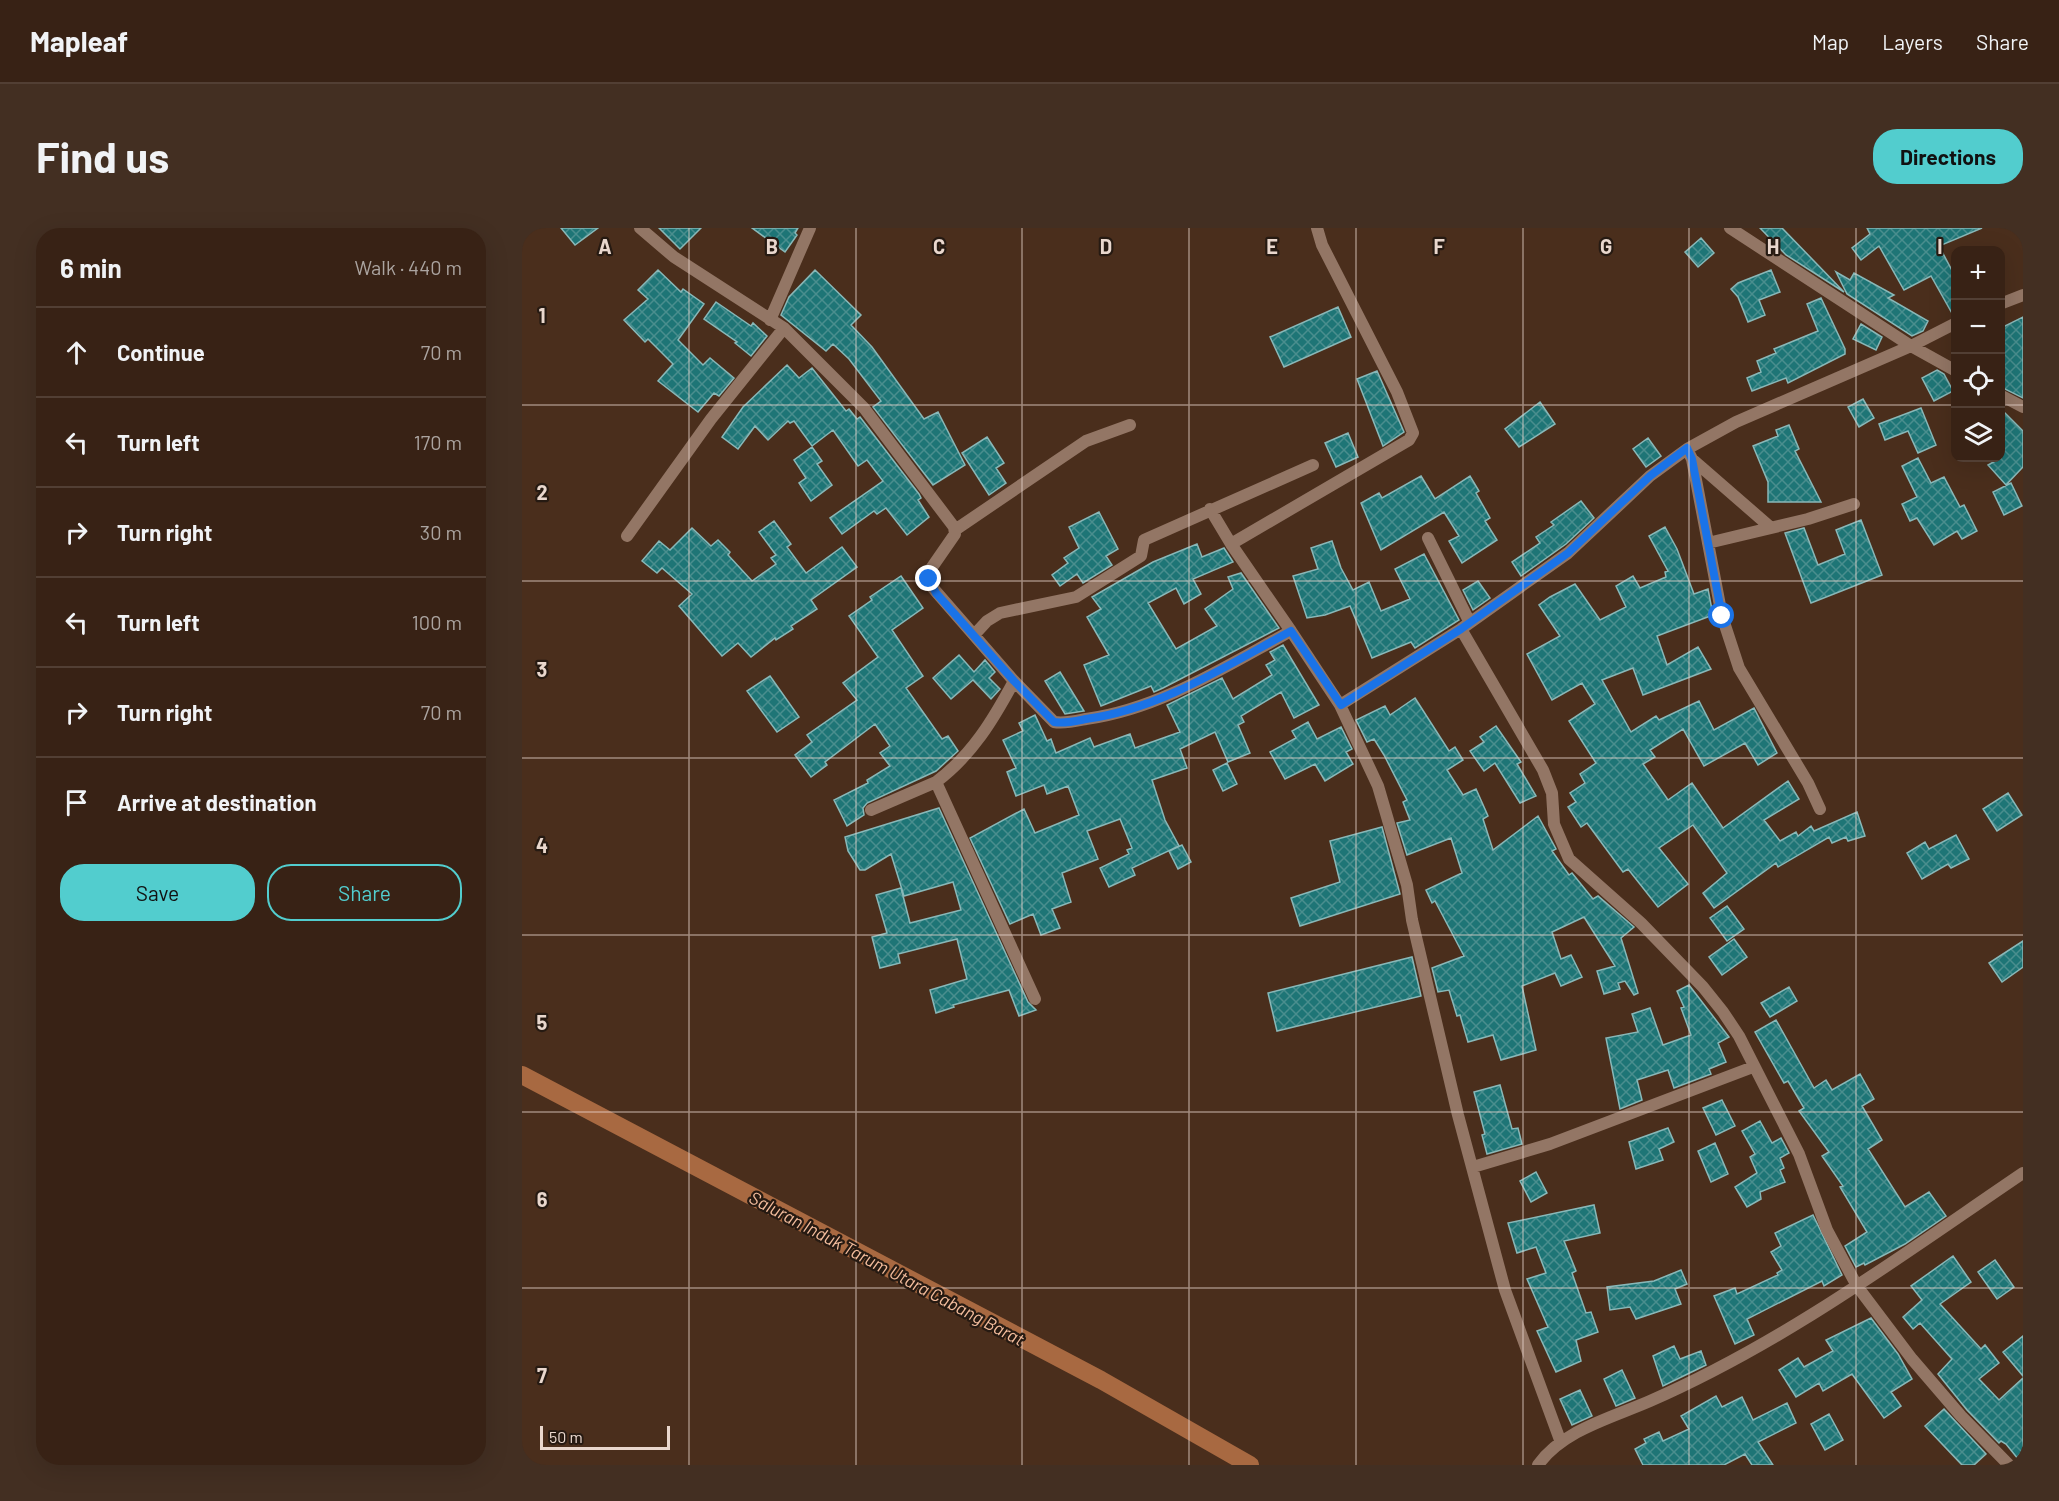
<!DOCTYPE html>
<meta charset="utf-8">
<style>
:root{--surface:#382215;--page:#432f22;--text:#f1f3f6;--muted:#aba4a0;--line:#523f34;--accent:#52cdce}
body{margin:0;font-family:Barlow,sans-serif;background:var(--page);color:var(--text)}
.controls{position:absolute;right:18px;top:18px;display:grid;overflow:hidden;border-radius:12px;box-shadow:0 6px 24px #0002}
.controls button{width:54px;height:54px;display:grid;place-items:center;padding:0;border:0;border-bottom:2px solid var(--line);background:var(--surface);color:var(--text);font:30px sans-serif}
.scale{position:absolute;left:18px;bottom:15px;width:130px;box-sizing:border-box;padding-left:6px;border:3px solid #e9d7cd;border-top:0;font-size:16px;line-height:21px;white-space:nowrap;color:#e9d7cd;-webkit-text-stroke:4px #261a12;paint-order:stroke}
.stop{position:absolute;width:18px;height:18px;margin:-14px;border:4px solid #1a73e8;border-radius:50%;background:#fff}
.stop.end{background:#1a73e8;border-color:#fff;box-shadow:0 2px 6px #0008}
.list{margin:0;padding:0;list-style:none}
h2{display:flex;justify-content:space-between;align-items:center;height:78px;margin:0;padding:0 24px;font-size:26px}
h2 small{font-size:20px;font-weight:400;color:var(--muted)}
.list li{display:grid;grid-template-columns:39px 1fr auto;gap:18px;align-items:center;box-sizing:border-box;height:90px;padding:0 24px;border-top:2px solid var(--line)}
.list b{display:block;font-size:22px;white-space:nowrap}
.list em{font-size:20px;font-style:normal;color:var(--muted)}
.actions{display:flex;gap:12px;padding:18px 24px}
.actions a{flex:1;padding:14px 0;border:2px solid var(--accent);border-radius:24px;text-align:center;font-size:21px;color:var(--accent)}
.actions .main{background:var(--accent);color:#111}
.icon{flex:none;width:33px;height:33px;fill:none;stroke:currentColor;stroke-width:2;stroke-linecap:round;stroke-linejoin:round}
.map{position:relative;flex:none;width:1501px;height:1237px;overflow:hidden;border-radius:24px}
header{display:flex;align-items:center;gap:36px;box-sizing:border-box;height:84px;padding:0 30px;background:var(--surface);border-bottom:2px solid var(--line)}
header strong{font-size:28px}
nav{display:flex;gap:33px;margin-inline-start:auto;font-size:21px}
.intro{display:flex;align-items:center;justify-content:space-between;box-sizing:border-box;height:144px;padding:0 36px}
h1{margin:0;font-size:42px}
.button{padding:15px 27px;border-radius:24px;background:var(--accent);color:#111;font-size:21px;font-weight:700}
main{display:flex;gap:36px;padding:0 36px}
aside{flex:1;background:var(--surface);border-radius:24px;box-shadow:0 6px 24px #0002}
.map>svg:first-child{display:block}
</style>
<header>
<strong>Mapleaf</strong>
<nav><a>Map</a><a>Layers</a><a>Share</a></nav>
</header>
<div class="intro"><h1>Find us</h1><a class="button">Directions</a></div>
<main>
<aside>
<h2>6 min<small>Walk · 440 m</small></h2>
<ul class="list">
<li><svg class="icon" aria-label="ahead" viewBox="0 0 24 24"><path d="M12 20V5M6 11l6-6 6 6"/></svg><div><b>Continue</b></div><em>70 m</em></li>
<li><svg class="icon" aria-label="left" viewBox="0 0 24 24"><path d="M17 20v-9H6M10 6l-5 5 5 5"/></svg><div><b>Turn left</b></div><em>170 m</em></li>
<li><svg class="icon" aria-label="right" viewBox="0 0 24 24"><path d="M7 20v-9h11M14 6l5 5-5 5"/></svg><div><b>Turn right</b></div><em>30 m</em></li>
<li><svg class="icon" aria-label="left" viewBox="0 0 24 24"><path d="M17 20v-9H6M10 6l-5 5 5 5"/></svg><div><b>Turn left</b></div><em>100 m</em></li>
<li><svg class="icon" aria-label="right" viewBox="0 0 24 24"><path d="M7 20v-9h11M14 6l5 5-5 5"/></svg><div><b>Turn right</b></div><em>70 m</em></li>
<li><svg class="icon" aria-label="arrive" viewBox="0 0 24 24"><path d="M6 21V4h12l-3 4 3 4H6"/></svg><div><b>Arrive at destination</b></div></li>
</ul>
<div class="actions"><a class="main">Save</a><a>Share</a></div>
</aside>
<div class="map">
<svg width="1501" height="1237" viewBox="0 0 1501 1237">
<defs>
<pattern id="building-cross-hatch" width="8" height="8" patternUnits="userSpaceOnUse" patternTransform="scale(1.5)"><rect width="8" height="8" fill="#1e7576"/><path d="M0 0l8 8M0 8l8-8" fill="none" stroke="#4a8e8e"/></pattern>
</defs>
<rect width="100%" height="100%" fill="#4a2e1c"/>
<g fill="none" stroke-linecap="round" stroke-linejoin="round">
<!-- canal -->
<path stroke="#a86941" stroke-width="18" d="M 0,847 L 579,1152 L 728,1237"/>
</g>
<!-- building -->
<path fill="url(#building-cross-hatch)" stroke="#89b8b8" stroke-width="1.5" d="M 39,0 L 76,0 L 53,17 Z
M 137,0 L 179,0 L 158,21 Z
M 230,0 L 276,0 L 273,5 L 275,7 L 263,24 Z
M 1238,0 L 1260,0 L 1322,64 L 1264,27 Z
M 1345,0 L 1460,0 L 1417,18 L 1434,50 L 1434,87 L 1431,87 L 1409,48 L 1382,62 L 1357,18 L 1339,32 L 1330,20 L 1348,6 Z
M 1179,10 L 1192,25 L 1176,39 L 1163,24 Z
M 136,42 L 159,64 L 161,61 L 182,76 L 156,112 L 181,137 L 188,130 L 212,150 L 197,168 L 192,165 L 176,184 L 136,153 L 151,136 L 126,111 L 123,114 L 102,92 L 126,71 L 116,62 Z
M 293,42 L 339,87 L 329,97 L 350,119 L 402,191 L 416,184 L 443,237 L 411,257 L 351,179 L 359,173 L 327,131 L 311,116 L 304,123 L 259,87 L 267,69 Z
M 1249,42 L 1258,64 L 1237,72 L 1243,87 L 1226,94 L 1216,69 L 1209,61 L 1216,55 Z
M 1314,44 L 1328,52 L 1332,45 L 1372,67 L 1366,70 L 1406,93 L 1401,103 L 1390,108 L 1325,66 Z
M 1299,70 L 1323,121 L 1323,126 L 1266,155 L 1264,150 L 1230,163 L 1225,150 L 1239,144 L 1235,133 L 1254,125 L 1252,121 L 1296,103 L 1285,76 Z
M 194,74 L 229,98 L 231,95 L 245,108 L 229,128 L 213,115 L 215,114 L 182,91 Z
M 816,79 L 829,109 L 762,139 L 748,109 Z
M 1501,89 L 1501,170 L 1479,159 L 1479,100 Z
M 1339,96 L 1360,109 L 1354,122 L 1331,111 Z
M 265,137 L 277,150 L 290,140 L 324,183 L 327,181 L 335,191 L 338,189 L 397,266 L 399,270 L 396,272 L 407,289 L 385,307 L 364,280 L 355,286 L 352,283 L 320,306 L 308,290 L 361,253 L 345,232 L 336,238 L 311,202 L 290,218 L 272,193 L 268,195 L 266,193 L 246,212 L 233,198 L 216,221 L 200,209 L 221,179 Z
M 1415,142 L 1422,146 L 1431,163 L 1412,173 L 1400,150 Z
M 855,143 L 882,204 L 861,218 L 835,151 Z
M 1341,171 L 1352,190 L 1337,199 L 1326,179 Z
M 1018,174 L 1033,196 L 997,219 L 983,201 Z
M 1399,180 L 1414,217 L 1396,225 L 1386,203 L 1363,212 L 1357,196 Z
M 1479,181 L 1501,203 L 1501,239 L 1484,257 L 1466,237 L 1479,230 Z
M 1267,197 L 1277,221 L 1273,223 L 1299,274 L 1246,274 L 1246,254 L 1231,218 L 1256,208 L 1254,202 Z
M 826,205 L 836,229 L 814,239 L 803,215 Z
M 465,209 L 482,235 L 474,240 L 484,255 L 467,267 L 440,225 Z
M 1126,210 L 1139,228 L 1124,239 L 1111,221 Z
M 290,219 L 300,233 L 295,236 L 310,257 L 289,273 L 277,255 L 284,250 L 272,232 Z
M 1396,230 L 1409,255 L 1422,249 L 1438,279 L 1442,277 L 1455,303 L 1440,311 L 1435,303 L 1412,317 L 1395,290 L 1388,293 L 1380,276 L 1395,269 L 1380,238 Z
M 899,248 L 913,271 L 948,248 L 957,263 L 954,265 L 968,290 L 963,293 L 975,312 L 940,335 L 927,313 L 937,308 L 922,284 L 859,322 L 839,275 L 857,265 L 860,270 Z
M 1489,255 L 1500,278 L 1482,287 L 1471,264 Z
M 1059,273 L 1072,290 L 1044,316 L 999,348 L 990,334 L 1018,315 L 1014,309 L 1032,297 L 1029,294 Z
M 577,284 L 596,321 L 584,328 L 590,337 L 561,355 L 555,346 L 538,358 L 530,347 L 546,335 L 542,330 L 557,320 L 547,299 Z
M 1339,292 L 1360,347 L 1289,375 L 1263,305 L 1282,300 L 1296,337 L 1323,326 L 1314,302 Z
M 252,293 L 269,316 L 265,319 L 284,345 L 320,319 L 335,339 L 289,372 L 295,381 L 269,398 L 271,401 L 254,412 L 253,410 L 229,429 L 216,415 L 200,428 L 157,378 L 170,366 L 140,340 L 135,345 L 120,333 L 137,313 L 148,322 L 170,300 L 189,318 L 196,312 L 208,324 L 206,327 L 230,353 L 254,336 L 249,330 L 254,327 L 237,304 Z
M 1143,299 L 1155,321 L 1172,366 L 1186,361 L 1191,387 L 1135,408 L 1145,437 L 1176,419 L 1189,441 L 1121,467 L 1111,440 L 1080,452 L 1109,504 L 1134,488 L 1137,492 L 1177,473 L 1192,502 L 1232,480 L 1255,525 L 1236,537 L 1223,515 L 1182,538 L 1161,501 L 1128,522 L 1133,529 L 1121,536 L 1146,572 L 1170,555 L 1201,600 L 1266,553 L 1277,571 L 1242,592 L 1258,613 L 1274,604 L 1276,608 L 1289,598 L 1292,603 L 1335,584 L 1343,608 L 1326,613 L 1324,609 L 1310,615 L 1307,609 L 1256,639 L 1254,635 L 1192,680 L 1181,665 L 1205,645 L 1171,597 L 1137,620 L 1166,656 L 1136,679 L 1106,641 L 1101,644 L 1065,595 L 1059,599 L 1046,579 L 1054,574 L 1048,565 L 1063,555 L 1058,546 L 1074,535 L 1047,493 L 1073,476 L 1060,455 L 1030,472 L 1005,426 L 1038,408 L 1017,377 L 1028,369 L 1053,356 L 1078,392 L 1104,379 L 1094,358 L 1111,348 L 1118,360 L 1144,349 L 1143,344 L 1146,343 L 1127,308 Z
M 810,313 L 819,340 L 831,362 L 847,354 L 859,383 L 888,371 L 873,341 L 902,326 L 937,392 L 893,420 L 889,414 L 850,430 L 828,378 L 803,387 L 785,390 L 771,348 L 796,341 L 789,320 Z
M 675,316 L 680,329 L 702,320 L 711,334 L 671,351 L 679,366 L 662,376 L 654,360 L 626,375 L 654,421 L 695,398 L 683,381 L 711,361 L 706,349 L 719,345 L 757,400 L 641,460 L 632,464 L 629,458 L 579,478 L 562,437 L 587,427 L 565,389 L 579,381 L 570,369 L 631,334 Z
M 379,348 L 401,380 L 370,402 L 401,448 L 384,460 L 420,511 L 426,508 L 436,523 L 414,543 L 345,575 L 341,580 L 342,587 L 325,598 L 312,572 L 346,555 L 345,552 L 368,538 L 358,525 L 368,518 L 353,496 L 303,534 L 305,537 L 289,549 L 273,527 L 290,514 L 285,507 L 335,472 L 321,455 L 356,429 L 327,388 L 350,372 L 348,369 Z
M 956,353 L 968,370 L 951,382 L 941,362 Z
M 761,417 L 797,477 L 772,490 L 759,464 L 719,488 L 722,494 L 716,497 L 728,525 L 706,534 L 693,504 L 658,521 L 665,540 L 630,552 L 643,592 L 657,618 L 610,640 L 613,647 L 587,659 L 578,640 L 607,626 L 605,622 L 610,620 L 598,591 L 565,603 L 576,631 L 540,645 L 549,674 L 530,681 L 538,700 L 519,707 L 511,686 L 488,696 L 448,610 L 502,581 L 513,605 L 557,587 L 546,558 L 525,566 L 522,557 L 494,568 L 485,544 L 494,540 L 481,512 L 501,503 L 497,495 L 513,487 L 525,513 L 529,511 L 534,525 L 568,510 L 572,519 L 608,506 L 613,520 L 658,504 L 645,477 L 700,450 L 711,471 L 750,447 L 744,437 L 753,432 L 748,424 Z
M 437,427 L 452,444 L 463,432 L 473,444 L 467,450 L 478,461 L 469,471 L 451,452 L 429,471 L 411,450 Z
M 538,444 L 562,483 L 543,486 L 523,453 Z
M 248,448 L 277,489 L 255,504 L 225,463 Z
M 893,470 L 927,523 L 933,519 L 941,532 L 925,542 L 941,567 L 954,561 L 966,588 L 961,591 L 971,622 L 1016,588 L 1034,621 L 1030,623 L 1047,647 L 1050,645 L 1071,671 L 1076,668 L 1112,699 L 1099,710 L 1116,765 L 1112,767 L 1103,753 L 1096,755 L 1098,761 L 1082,766 L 1075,743 L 1093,738 L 1062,689 L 1030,704 L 1039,731 L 1049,727 L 1060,749 L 1039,758 L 1033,745 L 1000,758 L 1014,822 L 979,832 L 971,807 L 946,814 L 938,787 L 935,788 L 927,762 L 916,764 L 910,740 L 942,728 L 913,673 L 910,675 L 904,662 L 940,645 L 929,610 L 885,627 L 875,595 L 888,592 L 881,574 L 885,572 L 862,527 L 852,511 L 845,514 L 834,492 L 863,478 L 868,487 Z
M 786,494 L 795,511 L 819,499 L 830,521 L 824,524 L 831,536 L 803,553 L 793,536 L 763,551 L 748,524 L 774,510 L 770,503 Z
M 974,498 L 999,534 L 995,536 L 1014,568 L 998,575 L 973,535 L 962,543 L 948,523 L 962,514 L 958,509 Z
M 705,535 L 715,556 L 701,563 L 691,542 Z
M 1486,565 L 1500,587 L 1475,603 L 1461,581 Z
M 417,580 L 506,774 L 514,782 L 497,788 L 487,762 L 431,777 L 432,779 L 414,785 L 408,762 L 445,751 L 435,711 L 376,726 L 378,735 L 358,740 L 350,709 L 365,705 L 354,667 L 379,660 L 388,695 L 439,682 L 431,654 L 382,668 L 369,626 L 343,642 L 338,642 L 326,623 L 323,609 Z
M 860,599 L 878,666 L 778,698 L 769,670 L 818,654 L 808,613 Z
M 1434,607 L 1447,631 L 1429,640 L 1426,636 L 1400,651 L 1385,625 L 1403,614 L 1407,621 Z
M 660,617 L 669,634 L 656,641 L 647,623 Z
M 1205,678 L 1222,701 L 1205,713 L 1188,690 Z
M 1212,711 L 1225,729 L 1200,747 L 1187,729 Z
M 1501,713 L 1501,739 L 1480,754 L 1467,735 Z
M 890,729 L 899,768 L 755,803 L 746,765 Z
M 1167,757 L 1207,809 L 1196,815 L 1204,834 L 1187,841 L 1189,846 L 1152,860 L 1146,842 L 1115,852 L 1120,872 L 1098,881 L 1084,810 L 1116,804 L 1110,786 L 1128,780 L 1141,817 L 1169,807 L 1159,780 L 1162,779 L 1155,763 Z
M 1267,759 L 1275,773 L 1248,789 L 1239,775 Z
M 1254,792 L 1292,860 L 1304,852 L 1310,862 L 1338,846 L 1352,871 L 1340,878 L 1360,912 L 1346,921 L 1383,979 L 1407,964 L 1424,988 L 1383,1016 L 1343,1037 L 1342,1035 L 1334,1039 L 1323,1018 L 1345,1004 L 1318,959 L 1321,958 L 1300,928 L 1307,924 L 1277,883 L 1282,880 L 1266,853 L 1262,855 L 1233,804 Z
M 978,857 L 990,901 L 996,900 L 1000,916 L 965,926 L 960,907 L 963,906 L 952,864 Z
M 1200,872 L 1213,898 L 1194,907 L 1181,880 Z
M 1238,893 L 1250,915 L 1259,910 L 1267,925 L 1258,930 L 1262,940 L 1258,942 L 1263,954 L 1238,964 L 1239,971 L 1225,979 L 1213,959 L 1235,945 L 1228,929 L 1233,926 L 1220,903 Z
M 1146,900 L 1152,914 L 1137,921 L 1141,932 L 1114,941 L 1107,914 Z
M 1193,915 L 1206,946 L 1189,954 L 1176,923 Z
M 1014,944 L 1025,965 L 1009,974 L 998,953 Z
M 1072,977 L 1078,1005 L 1042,1013 L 1054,1043 L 1050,1045 L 1064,1085 L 1069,1084 L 1076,1104 L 1054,1112 L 1059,1133 L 1034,1144 L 1015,1103 L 1026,1099 L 1005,1051 L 1024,1045 L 1014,1019 L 995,1025 L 986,995 Z
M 1291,987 L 1320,1047 L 1302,1058 L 1300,1053 L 1225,1091 L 1232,1107 L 1213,1116 L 1192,1068 L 1213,1060 L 1215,1066 L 1256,1047 L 1255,1045 L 1260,1042 L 1249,1024 L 1259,1018 L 1253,1005 Z
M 1431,1028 L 1449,1054 L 1418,1076 L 1459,1121 L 1463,1117 L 1477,1135 L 1457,1151 L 1477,1172 L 1501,1150 L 1501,1237 L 1484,1216 L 1479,1213 L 1477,1215 L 1445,1182 L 1416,1146 L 1430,1131 L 1398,1095 L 1391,1101 L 1381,1089 L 1400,1072 L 1389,1058 Z
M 1473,1032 L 1492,1059 L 1475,1071 L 1456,1044 Z
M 1159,1042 L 1165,1056 L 1153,1061 L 1159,1076 L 1114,1091 L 1108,1079 L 1088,1082 L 1085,1059 L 1132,1053 Z
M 1349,1090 L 1376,1126 L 1390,1151 L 1369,1164 L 1379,1178 L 1362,1190 L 1330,1146 L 1301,1163 L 1297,1155 L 1274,1169 L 1257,1142 L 1276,1130 L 1282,1139 L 1311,1123 L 1304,1112 Z
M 1501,1108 L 1501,1148 L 1481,1124 Z
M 1152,1118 L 1158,1131 L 1179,1123 L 1184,1137 L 1141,1158 L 1131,1128 Z
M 1100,1142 L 1113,1170 L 1094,1178 L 1082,1151 Z
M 1058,1162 L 1070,1188 L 1050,1197 L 1038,1171 Z
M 1194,1168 L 1200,1179 L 1220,1169 L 1231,1192 L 1265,1175 L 1274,1195 L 1236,1214 L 1251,1237 L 1230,1237 L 1223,1226 L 1202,1237 L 1121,1237 L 1113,1221 L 1124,1215 L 1122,1211 L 1137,1204 L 1141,1213 L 1167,1201 L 1159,1188 Z
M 1422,1181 L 1464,1226 L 1452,1237 L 1440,1237 L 1403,1198 Z
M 1307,1186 L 1321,1212 L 1303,1222 L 1289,1196 Z"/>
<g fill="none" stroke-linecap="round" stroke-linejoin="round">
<!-- minor -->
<path stroke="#937665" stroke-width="12" d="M 118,0 L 152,29 L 262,100 L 342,180 L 432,299 L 433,306 L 406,345 L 410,359 L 492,453 L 532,494 C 542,496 554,493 564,491 C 638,481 704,438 769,403 L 818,477 L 856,558 L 885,657 L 890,692 L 936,887 L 983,1062 L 1038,1212
M 1208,0 L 1389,118 L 1434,143
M 1478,76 L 1501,67
M 248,92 L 288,0
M 1478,167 L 1501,179
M 1165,221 L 1170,231 L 1200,388 L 1217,440 L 1286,555 L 1298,581
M 1170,231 L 1247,298
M 688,281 L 709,316
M 433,302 L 564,213 L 608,197
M 105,308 L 189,191 L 262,100
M 906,310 L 947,393
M 1186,315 L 1286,291 L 1332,276
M 939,401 L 1021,542 L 1030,565 L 1032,596 L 1047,631 L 1119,695 L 1181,759 L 1201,784 L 1217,808 L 1277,926 L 1305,1002 L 1335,1058 L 1390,1131 L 1439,1188 L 1487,1237
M 769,403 L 709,316 L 887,212 L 891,205 L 875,164 L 800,17 L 795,0
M 453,406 L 465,393 L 478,385 L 554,369 L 619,328 L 622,312 L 791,237
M 492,453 C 471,492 450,527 414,554 L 513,771
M 818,477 L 939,401 L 1046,325 L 1128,248 L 1165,221 L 1214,194 L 1389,118 L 1434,95
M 349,582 L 414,554
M 951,939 L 1028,916 L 1231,839
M 1016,1237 C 1041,1202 1089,1190 1128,1173 C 1263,1114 1380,1027 1501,945"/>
</g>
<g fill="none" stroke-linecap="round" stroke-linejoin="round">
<!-- route -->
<path stroke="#1a73e8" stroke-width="8" d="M 407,351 L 414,365 L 492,453 L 532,494 C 542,496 554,493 564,491 C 638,481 704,438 769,403 L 819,477 L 939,401 L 1046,325 L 1128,248 L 1165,220 L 1170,231 L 1200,388"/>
</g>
<!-- grid -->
<path fill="none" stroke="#e9d7cd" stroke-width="1.5" stroke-opacity="0.55" d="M 167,0 L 167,1237M 334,0 L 334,1237M 500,0 L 500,1237M 667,0 L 667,1237M 834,0 L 834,1237M 1001,0 L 1001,1237M 1167,0 L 1167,1237M 1334,0 L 1334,1237M 0,177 L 1434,177M 1478,177 L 1501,177M 0,353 L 1501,353M 0,530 L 1501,530M 0,707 L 1501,707M 0,884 L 1501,884M 0,1060 L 1501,1060"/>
<g text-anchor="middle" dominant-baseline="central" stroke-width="4.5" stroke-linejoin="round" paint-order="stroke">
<!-- water labels -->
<g font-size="18" font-style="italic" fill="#f3bc9c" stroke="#261a12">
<text transform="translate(365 1040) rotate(28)">Saluran Induk Tarum Utara Cabang Barat</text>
</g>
</g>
<g font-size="20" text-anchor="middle" font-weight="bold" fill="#e9d7cd" stroke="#261a12" stroke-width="4.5" stroke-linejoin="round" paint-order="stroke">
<text x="83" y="26">A</text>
<text x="250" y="26">B</text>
<text x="417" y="26">C</text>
<text x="584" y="26">D</text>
<text x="750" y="26">E</text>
<text x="917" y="26">F</text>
<text x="1084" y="26">G</text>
<text x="1251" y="26">H</text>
<text x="1418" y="26">I</text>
<text x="20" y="95">1</text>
<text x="20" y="272">2</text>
<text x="20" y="449">3</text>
<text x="20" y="625">4</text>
<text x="20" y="802">5</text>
<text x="20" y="979">6</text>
<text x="20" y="1155">7</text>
</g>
</svg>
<div class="controls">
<button>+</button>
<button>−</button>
<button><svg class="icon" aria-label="locate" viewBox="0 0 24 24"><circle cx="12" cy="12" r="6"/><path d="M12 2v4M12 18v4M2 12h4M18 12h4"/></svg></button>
<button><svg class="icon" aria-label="layers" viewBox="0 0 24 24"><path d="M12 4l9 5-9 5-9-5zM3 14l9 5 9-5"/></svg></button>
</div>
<div class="scale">50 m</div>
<div class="stop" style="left:1200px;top:388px"></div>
<div class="stop end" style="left:407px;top:351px"></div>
</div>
</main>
